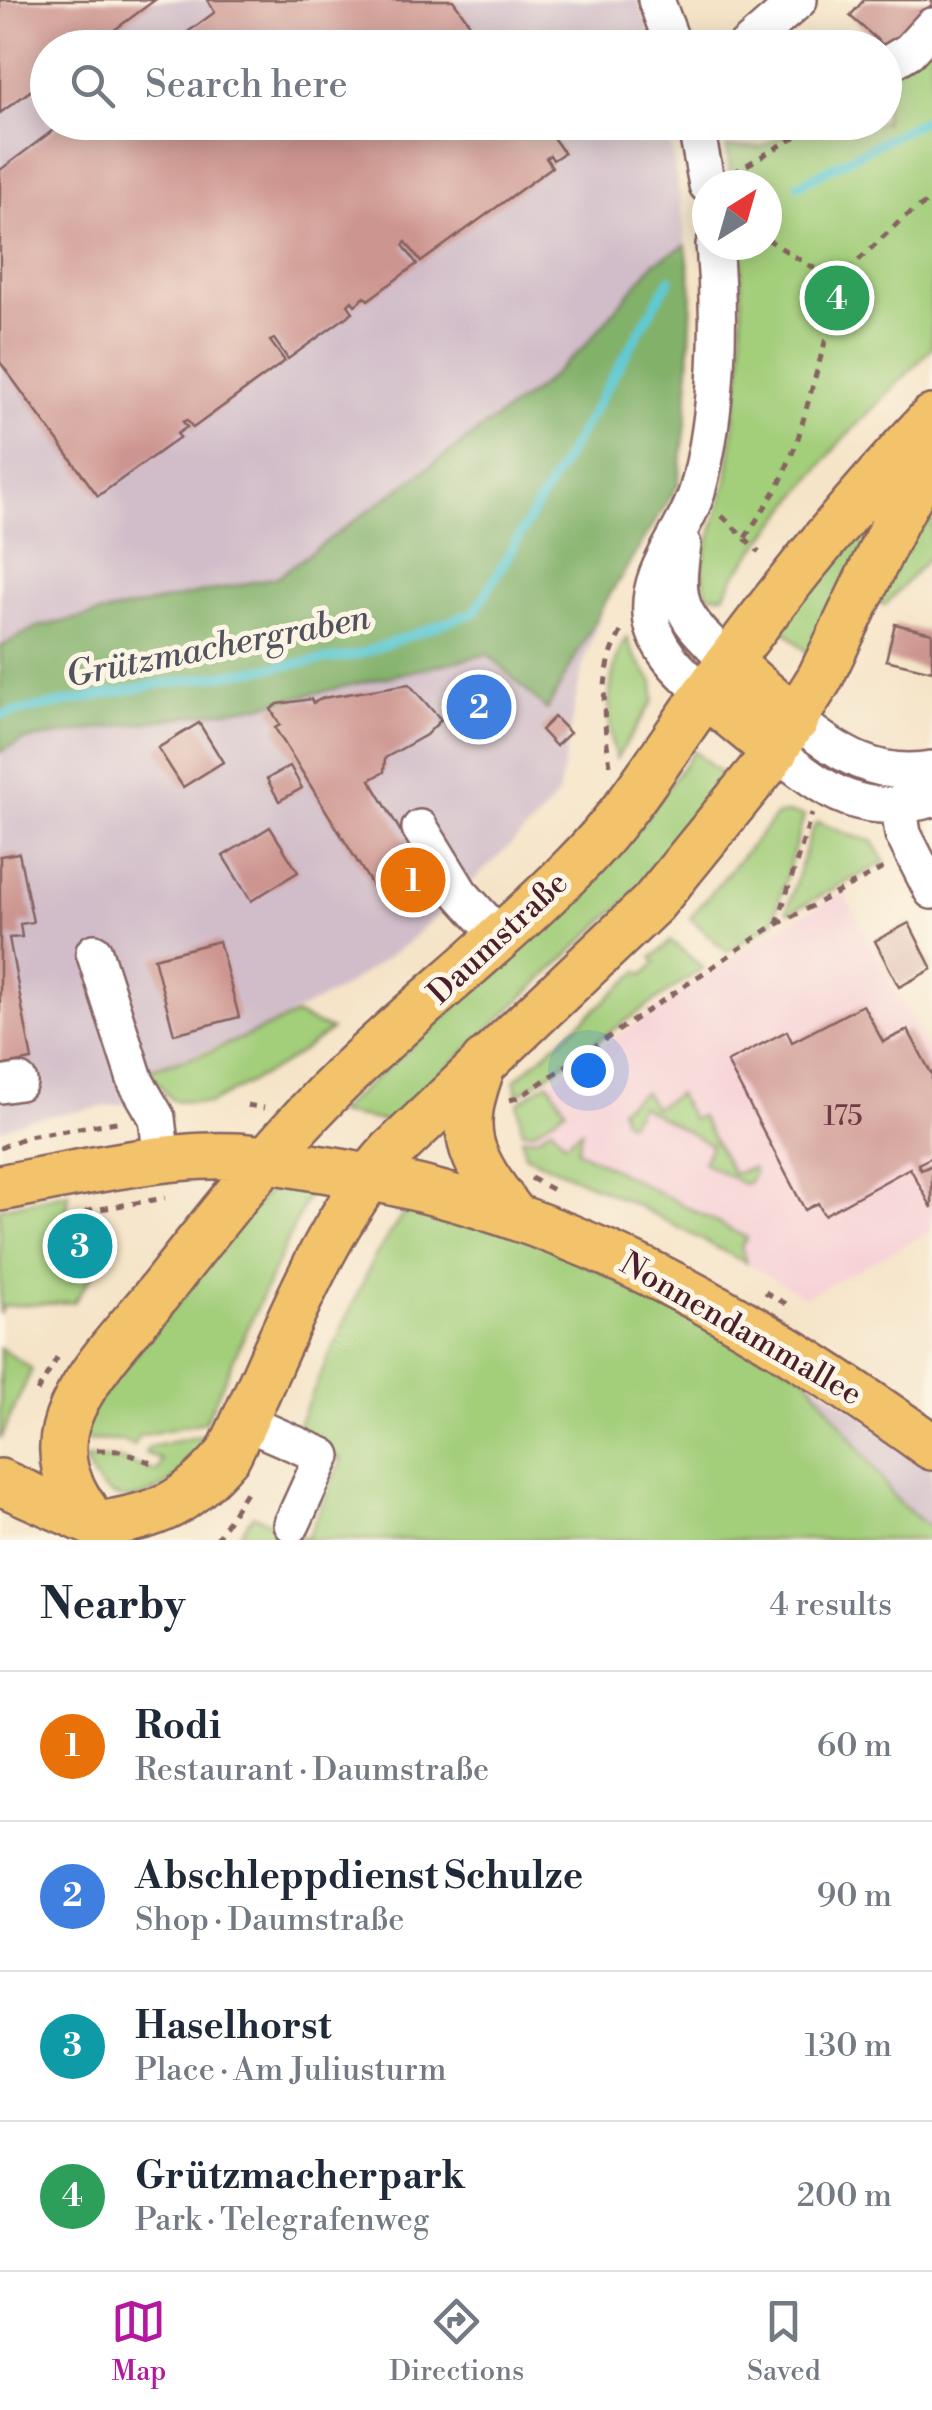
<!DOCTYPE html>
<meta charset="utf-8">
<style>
:root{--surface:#fff;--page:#f2f2f3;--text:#1f2937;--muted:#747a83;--line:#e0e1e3;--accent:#b5179e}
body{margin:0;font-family:"Libre Bodoni",serif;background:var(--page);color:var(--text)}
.compass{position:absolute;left:692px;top:170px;width:90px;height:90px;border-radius:50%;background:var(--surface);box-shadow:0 5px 25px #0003;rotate:37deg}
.you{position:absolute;left:588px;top:1070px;width:35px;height:35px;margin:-25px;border:8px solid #fff;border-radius:50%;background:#1a73e8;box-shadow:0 0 0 15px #1a73e833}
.badge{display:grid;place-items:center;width:65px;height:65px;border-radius:50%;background:var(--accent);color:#fff;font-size:32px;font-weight:700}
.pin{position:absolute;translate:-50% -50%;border:5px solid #fff;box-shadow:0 2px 10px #0006}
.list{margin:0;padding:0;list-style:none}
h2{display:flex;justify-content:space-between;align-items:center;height:130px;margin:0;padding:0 40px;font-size:42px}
h2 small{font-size:32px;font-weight:400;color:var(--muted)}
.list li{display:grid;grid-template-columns:65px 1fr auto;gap:30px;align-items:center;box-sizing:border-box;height:150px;padding:0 40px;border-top:2px solid var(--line)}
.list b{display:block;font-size:38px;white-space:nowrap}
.list p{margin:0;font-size:32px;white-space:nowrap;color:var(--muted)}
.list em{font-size:32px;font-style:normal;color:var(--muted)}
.icon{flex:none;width:55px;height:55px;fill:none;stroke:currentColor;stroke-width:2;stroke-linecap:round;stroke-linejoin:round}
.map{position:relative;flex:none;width:932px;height:1540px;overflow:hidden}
.search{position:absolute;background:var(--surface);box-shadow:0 5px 25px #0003;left:30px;right:30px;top:30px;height:110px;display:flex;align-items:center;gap:25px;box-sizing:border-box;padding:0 35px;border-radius:55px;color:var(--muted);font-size:38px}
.sheet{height:730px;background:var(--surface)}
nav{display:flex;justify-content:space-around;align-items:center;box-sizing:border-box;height:140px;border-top:2px solid var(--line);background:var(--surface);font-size:28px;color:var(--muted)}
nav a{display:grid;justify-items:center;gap:5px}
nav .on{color:var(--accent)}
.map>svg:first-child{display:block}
</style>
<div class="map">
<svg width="932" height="1540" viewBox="0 0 932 1540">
<rect width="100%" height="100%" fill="#fcf5e5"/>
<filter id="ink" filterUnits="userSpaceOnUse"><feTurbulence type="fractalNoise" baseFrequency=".01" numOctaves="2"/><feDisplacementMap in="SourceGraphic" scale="20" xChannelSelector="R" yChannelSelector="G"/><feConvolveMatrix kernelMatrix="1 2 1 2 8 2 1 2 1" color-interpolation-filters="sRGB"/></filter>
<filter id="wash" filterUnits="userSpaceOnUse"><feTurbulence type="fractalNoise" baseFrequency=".0048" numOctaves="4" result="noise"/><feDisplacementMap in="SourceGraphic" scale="40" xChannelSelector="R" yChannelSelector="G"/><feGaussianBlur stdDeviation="2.25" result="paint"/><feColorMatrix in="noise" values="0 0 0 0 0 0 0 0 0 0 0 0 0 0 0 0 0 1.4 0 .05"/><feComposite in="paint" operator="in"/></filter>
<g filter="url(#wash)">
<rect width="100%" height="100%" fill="#f5e4c8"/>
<!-- built -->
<path fill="#f6cfd6" d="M 844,892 L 932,1058 L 932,1231 L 805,1297 L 710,1243 L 525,1155 L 518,1103 L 761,938 Z"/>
<!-- industrial -->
<path fill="#d1bdc9" d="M 0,0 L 638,0 L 656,47 L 48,48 L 48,122 L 670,123 L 667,127 L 681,202 L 692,292 L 687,415 L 678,485 L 604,604 L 582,668 L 558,795 L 535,822 L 406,944 L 341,989 L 253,1034 L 148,1070 L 130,1103 L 29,1119 L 0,1130 Z
M 805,1376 L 932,1465 L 932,1529 L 899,1503 Z"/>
<!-- green -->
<path fill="#a3ce7a" stroke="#767652" stroke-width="2.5" d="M 932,41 L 932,348 L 840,442 L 735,575 L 724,595 L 707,595 L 702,566 L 727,480 L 742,358 L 741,245 L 767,245 L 767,185 L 733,185 L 727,147 L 762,147 L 804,123 L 884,122 L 885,77 Z
M 919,442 L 813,658 L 776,623 Z
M 932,484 L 932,554 L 885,605 L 871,600 Z
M 627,638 L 634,655 L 653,682 L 654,700 L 616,759 C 605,725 607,667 627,638 Z
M 694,751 L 730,781 L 634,893 L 390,1122 L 336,1113 L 541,931 L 597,875 L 642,823 Z
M 787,813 L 804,816 L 773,922 L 727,952 L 690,918 L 776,816 Z
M 818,822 L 849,835 L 873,841 L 885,862 L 790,912 L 787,910 L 812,829 Z
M 671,941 L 703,968 L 518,1095 L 515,1080 L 639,971 L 643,975 L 656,963 L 652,958 Z
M 296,1015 L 331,1030 L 282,1065 L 209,1104 L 172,1100 L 148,1070 L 209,1052 Z
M 548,1082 L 566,1109 L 534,1131 L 522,1131 L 518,1103 Z
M 644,1092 L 654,1108 L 677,1094 L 692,1119 L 700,1116 L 733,1174 L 752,1168 L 754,1173 L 748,1183 L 743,1184 L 703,1162 L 711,1145 L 640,1106 L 629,1123 L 624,1121 L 620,1108 Z
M 552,1127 L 565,1143 L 582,1130 L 577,1150 L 747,1238 L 741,1246 L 746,1263 L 634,1204 L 525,1155 L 522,1138 L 537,1137 Z
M 275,1182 L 314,1182 L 205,1422 L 139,1436 L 134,1446 L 122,1441 L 82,1440 L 88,1412 Z
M 69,1193 L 61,1266 L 96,1270 L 74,1302 L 4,1306 L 0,1312 L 0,1208 Z
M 413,1199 L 539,1241 L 805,1375 L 899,1503 L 932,1529 L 932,1540 L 236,1540 L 253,1515 L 307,1538 L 342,1459 L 292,1437 L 375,1256 Z
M 0,1348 L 32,1369 L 0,1439 Z
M 214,1433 C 208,1454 195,1461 179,1475 C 141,1506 105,1511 84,1459 L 119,1459 L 157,1472 L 162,1460 L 145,1453 L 149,1447 Z"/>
<!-- forest -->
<path fill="#82b16a" stroke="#66684a" stroke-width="2.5" d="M 686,245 L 692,292 L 687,415 L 678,485 L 604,604 L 547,710 L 488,654 L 263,705 L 24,740 L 0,752 L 0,647 L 37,627 L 277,577 L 537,389 L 584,347 L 654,263 Z"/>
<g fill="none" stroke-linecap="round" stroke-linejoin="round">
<!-- stream -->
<path stroke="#5ecad5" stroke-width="9" d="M 798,185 L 932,116
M 0,715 L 154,685 L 357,655 L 475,612 L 670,279"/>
</g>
<g id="blocks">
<!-- building -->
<path fill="#cd9590" d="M 0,0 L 155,0 L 90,48 L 48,48 L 48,78 L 0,113 Z
M 207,0 L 453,0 L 487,48 L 166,48 L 215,12 Z
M 864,0 L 932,0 L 932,4 L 890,51 L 850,16 Z
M 64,122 L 542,122 L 564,153 L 553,160 L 550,155 L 546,158 L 552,167 L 421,262 L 406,242 L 403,245 L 417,264 L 368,300 L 365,297 L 355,305 L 352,301 L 348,305 L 353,312 L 288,359 L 274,339 L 270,341 L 285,361 L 193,428 L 187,420 L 183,422 L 187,427 L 177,434 L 180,437 L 98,496 L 0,362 L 0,170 Z
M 895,624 L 932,633 L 932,671 L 886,660 Z
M 409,684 L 441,720 L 426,735 L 385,758 L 384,772 L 370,780 L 435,889 L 413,904 L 400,882 L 378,895 L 275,728 L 280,725 L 271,709 L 278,704 L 311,699 L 313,703 L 323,698 Z
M 554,717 L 570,733 L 556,746 L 541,730 Z
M 199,723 L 223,762 L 183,787 L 158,748 Z
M 290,766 L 302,788 L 279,801 L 267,779 Z
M 270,827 L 298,872 L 251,901 L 223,856 Z
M 19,853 L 33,922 L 20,924 L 22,937 L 9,938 L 32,1060 L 0,1066 L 0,856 Z
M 909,923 L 932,969 L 899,987 L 875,941 Z
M 219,941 L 239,1017 L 174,1034 L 154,958 Z
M 863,1005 L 883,1042 L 908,1030 L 932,1075 L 932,1157 L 918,1164 L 921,1170 L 932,1165 L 932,1208 L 910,1168 L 824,1215 L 818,1203 L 805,1210 L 727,1062 L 787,1031 L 792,1042 Z
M 71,1223 L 91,1225 L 88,1268 L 68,1267 Z"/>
</g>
</g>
<g filter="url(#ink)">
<use href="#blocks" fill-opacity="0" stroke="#866462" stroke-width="2.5"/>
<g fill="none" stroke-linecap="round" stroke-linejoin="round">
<defs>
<path id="minor" d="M 656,0 L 674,48
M 744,48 L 799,0
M 884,66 L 909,51 L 932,26
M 695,122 L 707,185
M 683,545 C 672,610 685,617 729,662
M 705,694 C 682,673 653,648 651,614 C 647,567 687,531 698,488 C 718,414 721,320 714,245
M 796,720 C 837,753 877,779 932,769
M 775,751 C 829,793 862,818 932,799
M 899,807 L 903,834 L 932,891
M 420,828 L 460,893 L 500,937
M 94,952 L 136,1082 L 157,1118 L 162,1161
M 0,1085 L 19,1082
M 245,1422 L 323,1456 L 292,1524"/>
<path id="major" d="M 729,662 L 796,720
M 705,694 L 775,751
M 484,1062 C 456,1133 468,1155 512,1213
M 0,1188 C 68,1175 165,1153 233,1156 C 263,1157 294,1165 323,1169 C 558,1206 742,1310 932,1447
M 0,1482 L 99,1526
M 96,1525 C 67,1488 51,1454 73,1407 C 94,1363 134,1324 164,1286 C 221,1213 279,1140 346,1075 C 420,1003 503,940 575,866 C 627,814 664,751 707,692 C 776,595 851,504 932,418
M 96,1525 C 160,1516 186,1504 228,1455 C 277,1356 318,1231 392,1151 L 653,903 L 766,764 L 820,678 L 896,520 L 932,455"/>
</defs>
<!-- minor casing -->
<use href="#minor" stroke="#866462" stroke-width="40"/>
<!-- major casing -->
<use href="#major" stroke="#866462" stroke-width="50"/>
<!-- path -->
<path stroke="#866462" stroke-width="5" stroke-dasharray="8 8" stroke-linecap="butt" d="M 733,173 L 821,122
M 767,239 L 810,266 L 842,281
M 722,516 L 759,552
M 745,538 L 779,485 L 797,442 L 844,274 L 902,219 L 932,199
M 610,765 C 603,719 598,672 622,630
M 777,924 L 812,813
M 510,1100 L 520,1097 L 767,930 L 887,866
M 247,1105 L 264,1108
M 0,1148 L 28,1136 L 123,1121
M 531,1178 L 557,1192
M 82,1212 L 86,1224
M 76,1223 L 82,1212 L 165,1198
M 765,1292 L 790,1306
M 37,1392 L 59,1355
M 97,1450 L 120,1451 L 152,1463
M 216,1540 L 246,1492"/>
<!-- minor -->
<use href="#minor" stroke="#fff" stroke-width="35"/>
<!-- major -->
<use href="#major" stroke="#f2c36a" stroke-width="45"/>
</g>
</g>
<g text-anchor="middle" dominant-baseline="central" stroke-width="10" stroke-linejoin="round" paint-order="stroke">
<!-- number labels -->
<g font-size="28" fill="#6b3c44">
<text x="843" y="1116">175</text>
</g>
<!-- street labels -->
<g font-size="32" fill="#4a1f2b" stroke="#fcf5e5">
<text transform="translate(498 938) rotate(-43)">Daumstraße</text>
<text transform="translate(741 1329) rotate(30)">Nonnendammallee</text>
</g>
<!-- water labels -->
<g font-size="35" font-style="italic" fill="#50525e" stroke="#fcf5e5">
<text transform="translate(218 647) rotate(-11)">Grützmachergraben</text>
</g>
</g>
</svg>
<svg class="compass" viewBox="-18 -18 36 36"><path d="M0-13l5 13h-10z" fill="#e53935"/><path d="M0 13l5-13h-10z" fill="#747a83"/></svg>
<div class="you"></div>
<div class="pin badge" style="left:413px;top:880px;background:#e8710a">1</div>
<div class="pin badge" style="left:479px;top:707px;background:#3f7fe0">2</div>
<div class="pin badge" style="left:80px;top:1246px;background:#0f9aa8">3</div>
<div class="pin badge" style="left:837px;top:298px;background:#2e9e5b">4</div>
<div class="search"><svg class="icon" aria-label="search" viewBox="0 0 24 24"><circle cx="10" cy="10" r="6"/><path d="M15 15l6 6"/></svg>Search here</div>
</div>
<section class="sheet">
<h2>Nearby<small>4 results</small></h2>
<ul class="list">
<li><span class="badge" style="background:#e8710a">1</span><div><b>Rodi</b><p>Restaurant · Daumstraße</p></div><em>60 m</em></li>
<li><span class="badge" style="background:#3f7fe0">2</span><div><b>Abschleppdienst Schulze</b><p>Shop · Daumstraße</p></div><em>90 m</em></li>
<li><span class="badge" style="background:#0f9aa8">3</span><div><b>Haselhorst</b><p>Place · Am Juliusturm</p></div><em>130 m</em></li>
<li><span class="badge" style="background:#2e9e5b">4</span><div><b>Grützmacherpark</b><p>Park · Telegrafenweg</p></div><em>200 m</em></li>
</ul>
</section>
<nav>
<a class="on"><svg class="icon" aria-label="map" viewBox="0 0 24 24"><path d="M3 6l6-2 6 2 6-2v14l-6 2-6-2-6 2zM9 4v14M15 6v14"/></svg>Map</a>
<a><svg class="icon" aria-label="directions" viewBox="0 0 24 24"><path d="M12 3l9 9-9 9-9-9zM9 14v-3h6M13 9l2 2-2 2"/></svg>Directions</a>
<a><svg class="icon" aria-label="saved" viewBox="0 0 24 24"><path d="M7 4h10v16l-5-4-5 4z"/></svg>Saved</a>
</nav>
